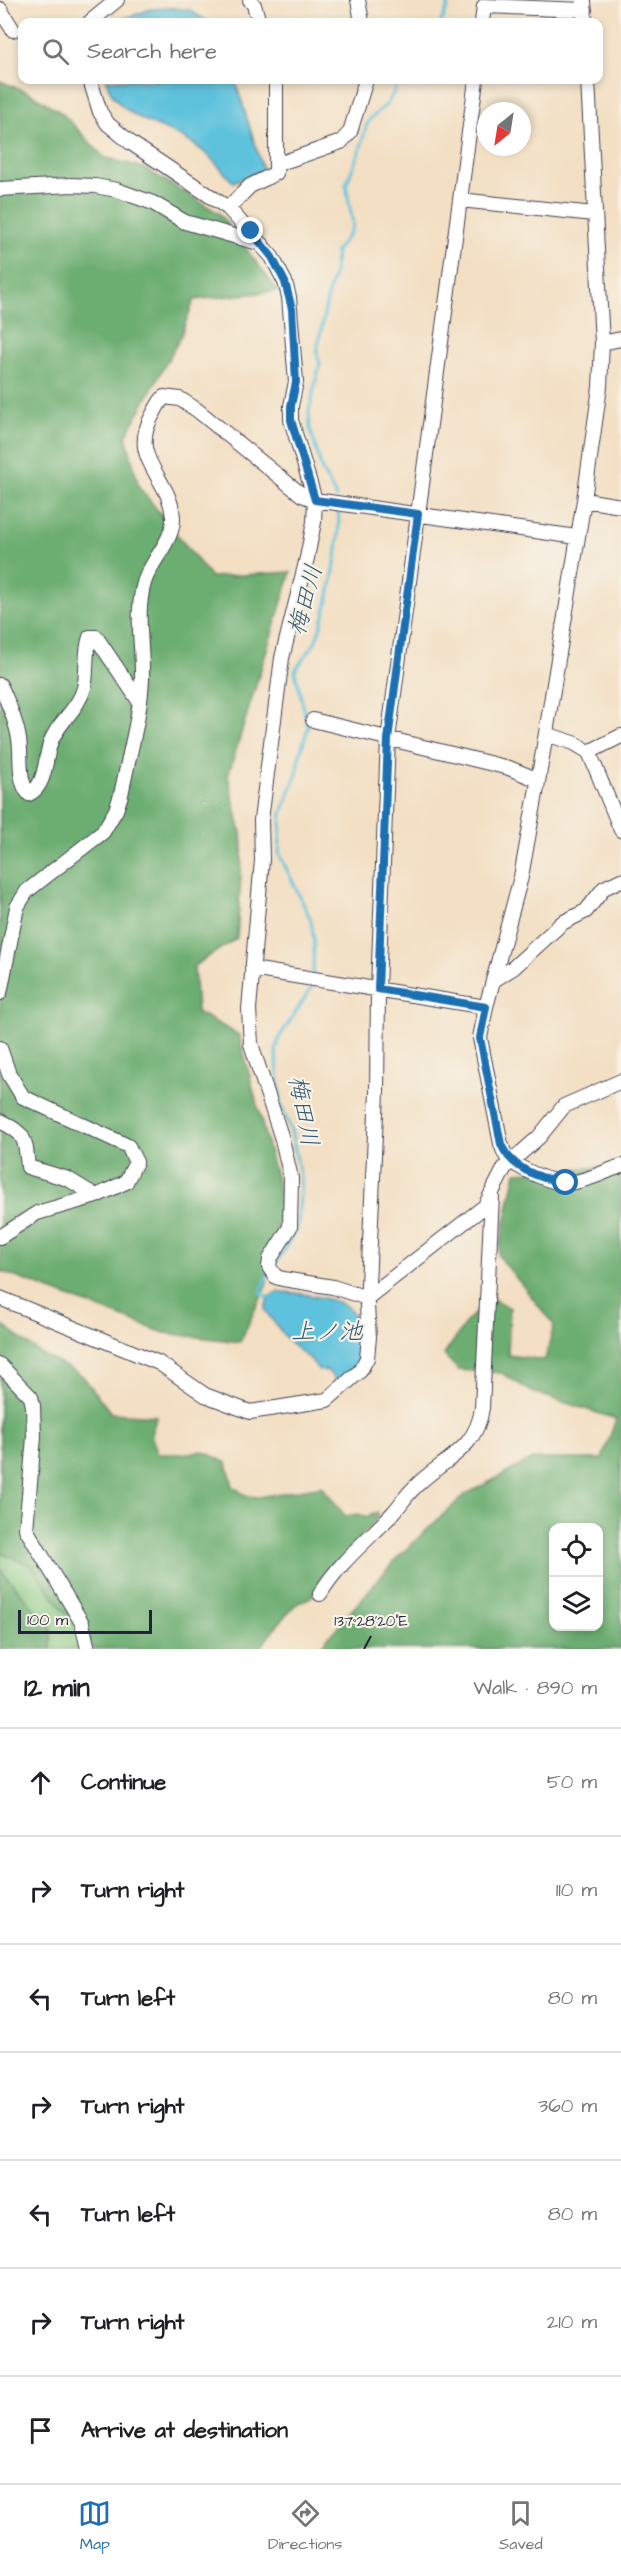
<!DOCTYPE html>
<meta charset="utf-8">
<style>
:root{--surface:#fff;--page:#f2f2f2;--text:#202124;--muted:#757577;--line:#e0e0e0;--accent:#1f6fb2}
body{margin:0;font-family:"Architects Daughter","Klee One",sans-serif;background:var(--page);color:var(--text)}
.controls{position:absolute;right:18px;bottom:18px;display:grid;overflow:hidden;border-radius:12px;box-shadow:0 3px 9px #0003}
.controls button{width:54px;height:54px;display:grid;place-items:center;padding:0;border:0;border-bottom:2px solid var(--line);background:var(--surface);color:var(--text);font:30px sans-serif}
.compass{position:absolute;left:477px;top:102px;width:54px;height:54px;border-radius:50%;background:var(--surface);box-shadow:0 3px 9px #0003;rotate:210deg}
.scale{position:absolute;left:18px;bottom:15px;width:134px;box-sizing:border-box;padding-left:6px;border:3px solid #22223b;border-top:0;font-size:16px;line-height:21px;white-space:nowrap;color:#22223b;-webkit-text-stroke:4px #f7f3e8;paint-order:stroke}
.stop{position:absolute;width:18px;height:18px;margin:-14px;border:4px solid #1f6fb2;border-radius:50%;background:#fff}
.stop.end{background:#1f6fb2;border-color:#fff;box-shadow:0 2px 6px #0008}
.list{margin:0;padding:0;list-style:none}
h2{display:flex;justify-content:space-between;align-items:center;height:78px;margin:0;padding:0 24px;font-size:26px}
h2 small{font-size:20px;font-weight:400;color:var(--muted)}
.list li{display:grid;grid-template-columns:39px 1fr auto;gap:18px;align-items:center;box-sizing:border-box;height:108px;padding:0 24px;border-top:2px solid var(--line)}
.list b{display:block;font-size:22px;white-space:nowrap}
.list em{font-size:20px;font-style:normal;color:var(--muted)}
.icon{flex:none;width:33px;height:33px;fill:none;stroke:currentColor;stroke-width:2;stroke-linecap:round;stroke-linejoin:round}
.map{position:relative;flex:none;width:621px;height:1649px;overflow:hidden}
.search{position:absolute;background:var(--surface);box-shadow:0 3px 9px #0003;left:18px;right:18px;top:18px;height:66px;display:flex;align-items:center;gap:15px;box-sizing:border-box;padding:0 21px;border-radius:12px;color:var(--muted);font-size:22px}
.sheet{height:834px;background:var(--surface)}
nav{display:flex;justify-content:space-around;align-items:center;box-sizing:border-box;height:84px;border-top:2px solid var(--line);background:var(--surface);font-size:16px;color:var(--muted)}
nav a{display:grid;justify-items:center;gap:3px}
nav .on{color:var(--accent)}
.map>svg:first-child{display:block}
</style>
<div class="map">
<svg width="621" height="1649" viewBox="0 0 621 1649">
<rect width="100%" height="100%" fill="#f7f3e8"/>
<filter id="ink" filterUnits="userSpaceOnUse"><feTurbulence type="fractalNoise" baseFrequency=".0167" numOctaves="2"/><feDisplacementMap in="SourceGraphic" scale="12" xChannelSelector="R" yChannelSelector="G"/><feConvolveMatrix kernelMatrix="1 2 1 2 8 2 1 2 1" color-interpolation-filters="sRGB"/></filter>
<filter id="wash" filterUnits="userSpaceOnUse"><feTurbulence type="fractalNoise" baseFrequency=".008" numOctaves="4" result="noise"/><feDisplacementMap in="SourceGraphic" scale="24" xChannelSelector="R" yChannelSelector="G"/><feGaussianBlur stdDeviation="1.35" result="paint"/><feColorMatrix in="noise" values="0 0 0 0 0 0 0 0 0 0 0 0 0 0 0 0 0 1.4 0 .05"/><feComposite in="paint" operator="in"/></filter>
<g filter="url(#wash)">
<rect width="100%" height="100%" fill="#f3dfc3"/>
<!-- green -->
<path fill="#86c983" stroke="#54765f" stroke-width="1.5" d="M 0,1552 L 30,1565 L 66,1613 L 74,1615 L 84,1649 L 51,1649 L 51,1628 L 0,1569 Z"/>
<!-- forest -->
<path fill="#6cad71" stroke="#476856" stroke-width="1.5" fill-rule="evenodd" d="M 0,81 L 32,94 L 62,113 L 104,157 L 144,168 L 219,213 L 278,291 L 194,300 L 180,338 L 126,436 L 139,487 L 211,577 L 291,572 L 228,776 L 243,842 L 237,938 L 194,966 L 197,1012 L 239,1035 L 282,1200 L 266,1286 L 240,1342 L 164,1333 L 0,1271 Z
M 621,1166 L 621,1649 L 318,1649 L 398,1557 L 464,1495 L 533,1459 L 602,1459 L 616,1419 L 532,1392 L 502,1373 L 458,1370 L 444,1355 L 467,1321 L 491,1298 L 510,1308 L 508,1355 L 545,1360 L 554,1325 L 498,1255 L 516,1172 ZM 554,1528 L 598,1528 L 598,1626 L 554,1626 Z
M 0,1323 L 41,1354 L 82,1375 L 111,1413 L 157,1416 L 151,1435 L 158,1454 L 181,1454 L 203,1451 L 227,1463 L 233,1486 L 246,1496 L 259,1497 L 322,1486 L 345,1516 L 358,1514 L 368,1517 L 378,1512 L 378,1517 L 311,1597 L 295,1605 L 272,1631 L 260,1649 L 92,1649 L 84,1618 L 66,1613 L 30,1565 L 0,1552 Z
M 0,1569 L 51,1628 L 51,1649 L 0,1649 Z"/>
<!-- water -->
<path fill="#5fc2dd" stroke="#40728c" stroke-width="1.5" d="M 171,8 L 190,10 L 208,22 L 115,22 L 151,9 Z
M 106,80 L 235,80 L 263,170 L 233,182 C 224,173 215,161 204,152 C 174,125 117,123 106,80 Z
M 279,1292 C 294,1292 336,1298 347,1307 C 362,1318 364,1353 356,1368 C 353,1373 343,1379 338,1383 L 328,1371 L 319,1370 L 311,1360 L 290,1343 L 265,1310 C 267,1300 269,1294 279,1292 Z"/>
<g fill="none" stroke-linecap="round" stroke-linejoin="round">
<!-- stream -->
<path stroke="#5fc2dd" stroke-width="3" d="M 441,22 L 448,7 L 446,0
M 336,497 L 322,470 L 310,428 L 309,411 L 320,364 L 317,352 L 328,294 L 334,274 L 336,251 L 349,234 L 353,224 L 346,185 L 361,147 L 366,127 L 370,119 L 388,103 L 400,80
M 313,975 L 314,942 L 311,920 L 279,853 L 282,813 L 297,773 L 298,761 L 308,727 L 295,671 C 301,660 311,651 316,640 C 329,605 342,543 338,507
M 274,1267 L 298,1226 L 301,1180 L 291,1131 L 281,1104 L 276,1051 L 279,1038 L 312,987 L 312,982
M 268,1274 L 261,1292 L 272,1300"/>
</g>
</g>
<g filter="url(#ink)">
<g fill="none" stroke-linecap="round" stroke-linejoin="round">
<defs>
<path id="minor" d="M 250,0 L 254,5 L 259,22
M 358,0 L 362,22
M 584,0 L 585,22
M 0,9 L 13,30
M 90,22 L 117,0
M 482,22 L 484,6 L 585,10
M 90,80 L 100,112 L 108,124 L 131,143 L 228,208 L 272,257 L 285,282 L 289,297 L 296,382 L 291,406 L 291,420 L 315,500 L 314,522 L 307,558 L 282,658 L 261,820 L 262,860 L 249,1009 L 251,1044 L 282,1139 L 291,1178 L 290,1227 L 270,1259 L 269,1267 L 276,1277 L 283,1279 L 333,1287 L 367,1298 L 485,1206 L 505,1167 L 539,1137 L 564,1106 L 621,1081
M 588,80 L 602,343 L 600,387 L 584,500 L 537,788 L 521,877 L 486,1007 L 480,1038 L 501,1144 C 503,1148 504,1154 507,1157 C 516,1168 553,1184 567,1183 C 585,1182 604,1172 621,1166
M 278,164 L 341,142 L 350,132 L 366,80
M 0,189 L 71,185 L 95,186 L 117,190 L 153,203 L 185,222 L 262,244
M 460,200 L 594,214
M 228,208 L 250,186 L 276,173 L 276,80
M 602,343 L 621,339
M 584,500 L 621,506
M 0,685 C 8,702 16,720 19,739 C 22,756 17,780 29,794 C 46,786 45,759 50,744 C 56,724 78,710 84,688 C 88,672 84,653 90,637 L 96,637 L 139,701
M 313,720 L 509,768 L 531,777 L 538,777
M 546,734 L 574,743 L 589,752 L 621,830
M 589,752 L 621,736
M 252,969 L 486,1007
M 494,980 L 513,968 L 562,923 L 586,911 L 604,888 L 621,880
M 0,993 L 17,907 L 27,891 L 103,832 L 116,810 L 121,795 C 128,759 141,714 142,678 C 143,647 135,614 144,583 C 150,561 174,541 173,517 C 170,476 128,460 152,416 C 156,409 159,402 164,397 L 180,399 L 197,410 L 302,495 L 315,500 L 577,537
M 0,1048 L 9,1074 L 23,1097 L 128,1146 L 136,1162 L 126,1182 L 96,1196 L 37,1213 L 0,1237
M 0,1121 C 27,1134 25,1140 28,1167 L 68,1179 L 96,1196
M 0,1298 L 159,1363 L 205,1395 L 250,1412 L 327,1400 L 360,1371 L 367,1358 L 369,1337 L 367,1306 L 377,1092 L 378,989 L 388,739 L 476,80
M 0,1365 L 31,1397 L 33,1406 L 34,1437 L 26,1529 L 82,1623 L 88,1649
M 320,1594 C 339,1562 369,1539 394,1512 C 401,1504 407,1494 415,1487 C 442,1459 476,1452 482,1408 L 492,1195"/>
</defs>
<!-- minor casing -->
<use href="#minor" stroke="#413e4f" stroke-width="16"/>
<!-- minor -->
<use href="#minor" stroke="#fff" stroke-width="14"/>
</g>
</g>
<g fill="none" stroke-linecap="round" stroke-linejoin="round" filter="url(#ink)">
<!-- route -->
<path stroke="#1f6fb2" stroke-width="8" d="M 251,231 L 272,257 L 285,282 L 292,309 L 296,382 L 291,406 L 291,420 L 315,500 L 418,514 L 388,739 L 378,989 L 486,1007 L 480,1038 L 501,1144 C 511,1169 542,1179 566,1183"/>
</g>
<!-- ticks -->
<path fill="none" stroke="#22223b" stroke-width="2" d="M 364,1649 L 371,1636"/>
<g text-anchor="middle" dominant-baseline="central" stroke-width="4.5" stroke-linejoin="round" paint-order="stroke">
<!-- water labels -->
<g font-size="24" font-style="italic" fill="#375a74" stroke="#f7f3e8">
<text transform="translate(306 600) rotate(-75)">梅田川</text>
<text transform="translate(303 1111) rotate(79)">梅田川</text>
<text x="327" y="1332">上ノ池</text>
</g>
</g>
<g font-size="15" text-anchor="middle" fill="#22223b" stroke="#f7f3e8" stroke-width="4.5" stroke-linejoin="round" paint-order="stroke">
<text x="371" y="1626">137°28'20"E</text>
</g>
</svg>
<div class="controls">
<button><svg class="icon" aria-label="locate" viewBox="0 0 24 24"><circle cx="12" cy="12" r="6"/><path d="M12 2v4M12 18v4M2 12h4M18 12h4"/></svg></button>
<button><svg class="icon" aria-label="layers" viewBox="0 0 24 24"><path d="M12 4l9 5-9 5-9-5zM3 14l9 5 9-5"/></svg></button>
</div>
<svg class="compass" viewBox="-18 -18 36 36"><path d="M0-13l5 13h-10z" fill="#e53935"/><path d="M0 13l5-13h-10z" fill="#757577"/></svg>
<div class="scale">100 m</div>
<div class="stop" style="left:566px;top:1183px"></div>
<div class="stop end" style="left:251px;top:231px"></div>
<div class="search"><svg class="icon" aria-label="search" viewBox="0 0 24 24"><circle cx="10" cy="10" r="6"/><path d="M15 15l6 6"/></svg>Search here</div>
</div>
<section class="sheet">
<h2>12 min<small>Walk · 890 m</small></h2>
<ul class="list">
<li><svg class="icon" aria-label="ahead" viewBox="0 0 24 24"><path d="M12 20V5M6 11l6-6 6 6"/></svg><div><b>Continue</b></div><em>50 m</em></li>
<li><svg class="icon" aria-label="right" viewBox="0 0 24 24"><path d="M7 20v-9h11M14 6l5 5-5 5"/></svg><div><b>Turn right</b></div><em>110 m</em></li>
<li><svg class="icon" aria-label="left" viewBox="0 0 24 24"><path d="M17 20v-9H6M10 6l-5 5 5 5"/></svg><div><b>Turn left</b></div><em>80 m</em></li>
<li><svg class="icon" aria-label="right" viewBox="0 0 24 24"><path d="M7 20v-9h11M14 6l5 5-5 5"/></svg><div><b>Turn right</b></div><em>360 m</em></li>
<li><svg class="icon" aria-label="left" viewBox="0 0 24 24"><path d="M17 20v-9H6M10 6l-5 5 5 5"/></svg><div><b>Turn left</b></div><em>80 m</em></li>
<li><svg class="icon" aria-label="right" viewBox="0 0 24 24"><path d="M7 20v-9h11M14 6l5 5-5 5"/></svg><div><b>Turn right</b></div><em>210 m</em></li>
<li><svg class="icon" aria-label="arrive" viewBox="0 0 24 24"><path d="M6 21V4h12l-3 4 3 4H6"/></svg><div><b>Arrive at destination</b></div></li>
</ul>
</section>
<nav>
<a class="on"><svg class="icon" aria-label="map" viewBox="0 0 24 24"><path d="M3 6l6-2 6 2 6-2v14l-6 2-6-2-6 2zM9 4v14M15 6v14"/></svg>Map</a>
<a><svg class="icon" aria-label="directions" viewBox="0 0 24 24"><path d="M12 3l9 9-9 9-9-9zM9 14v-3h6M13 9l2 2-2 2"/></svg>Directions</a>
<a><svg class="icon" aria-label="saved" viewBox="0 0 24 24"><path d="M7 4h10v16l-5-4-5 4z"/></svg>Saved</a>
</nav>
